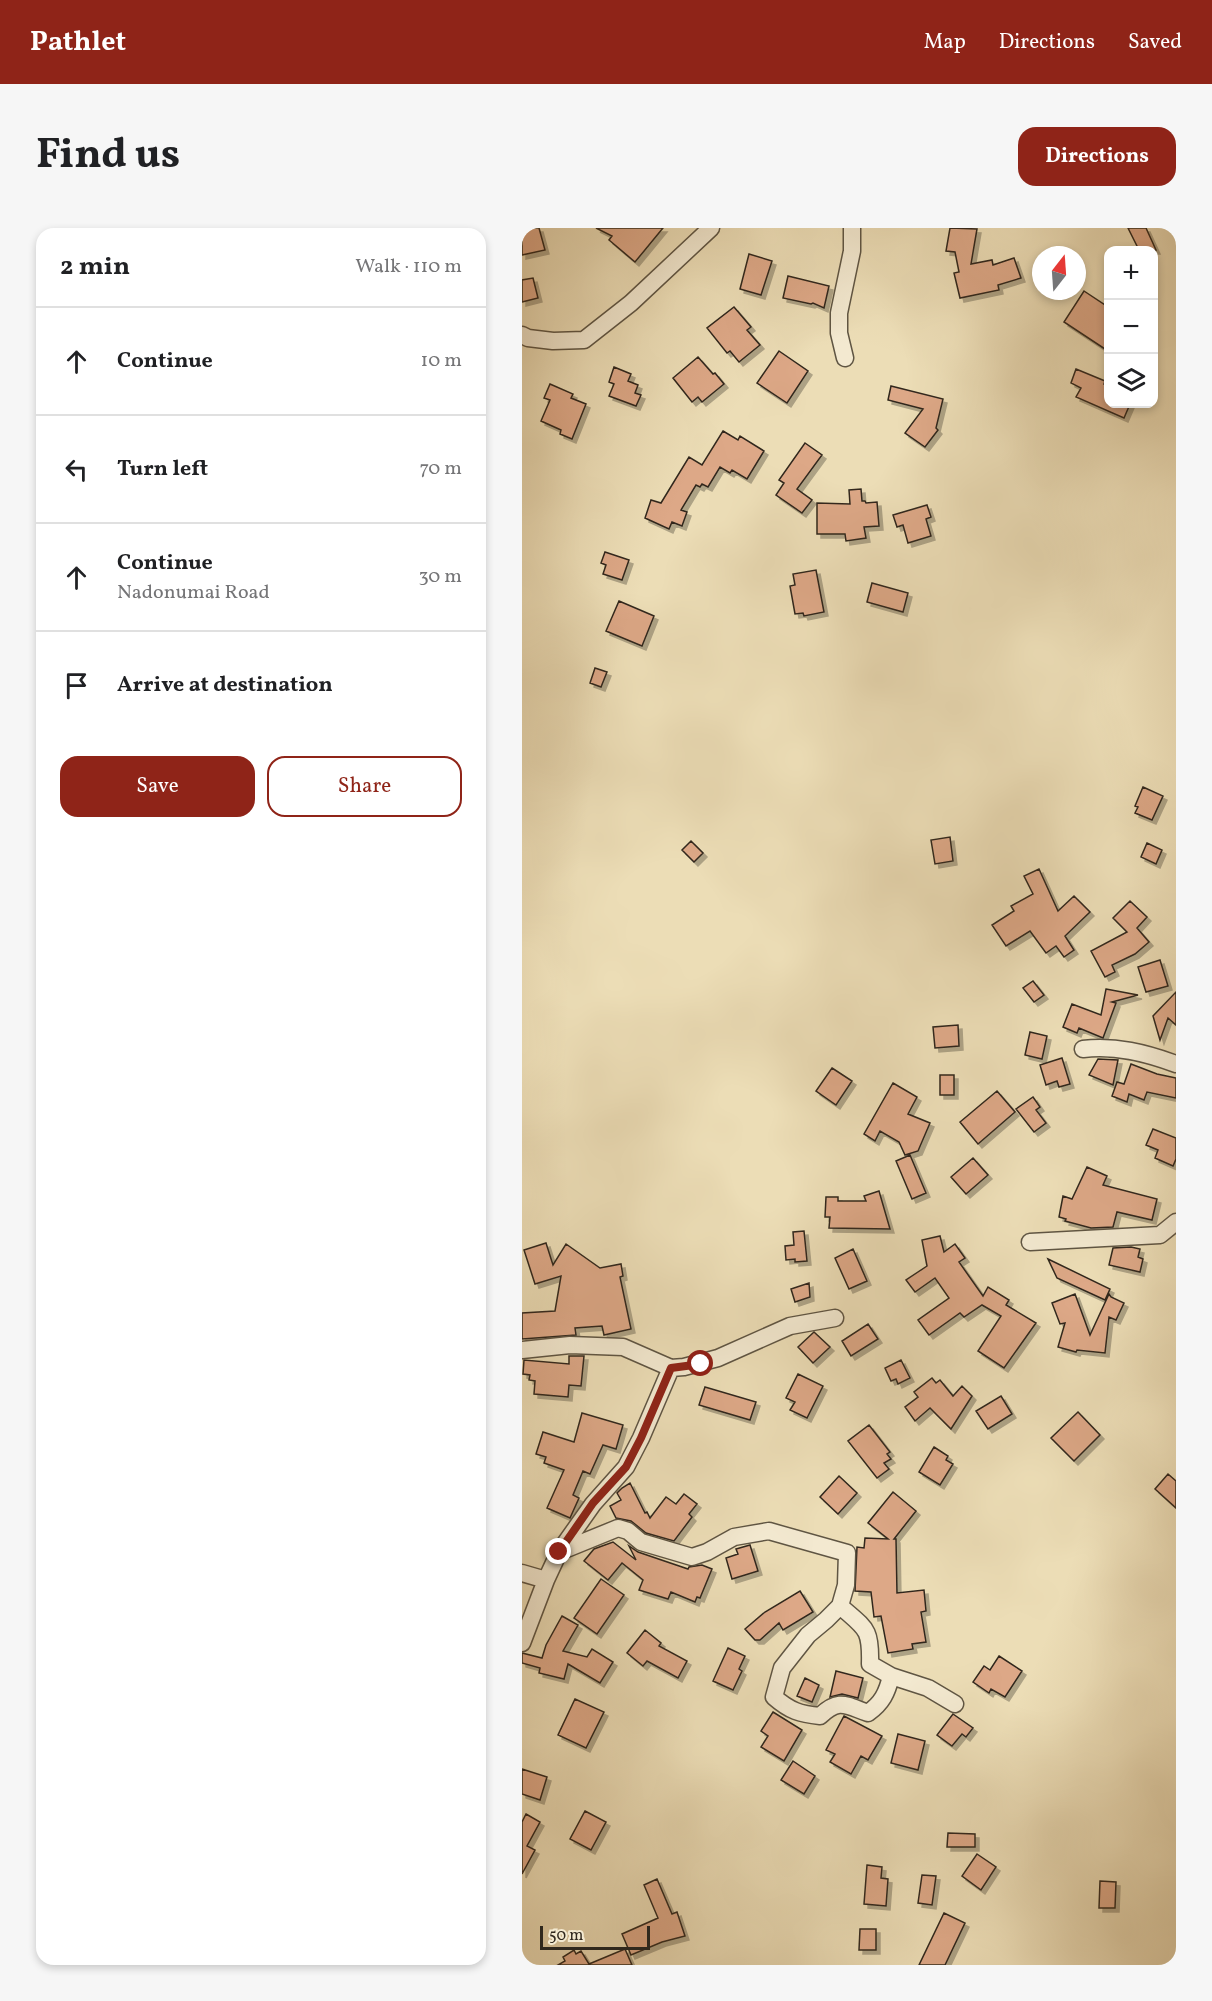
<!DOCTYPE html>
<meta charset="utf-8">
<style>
:root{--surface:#fff;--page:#f6f6f6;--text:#202124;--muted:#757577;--line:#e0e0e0;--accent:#8f2418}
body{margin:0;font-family:Vollkorn,serif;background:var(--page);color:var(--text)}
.controls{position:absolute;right:18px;top:18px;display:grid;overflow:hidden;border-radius:12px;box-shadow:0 3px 9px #0003}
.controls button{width:54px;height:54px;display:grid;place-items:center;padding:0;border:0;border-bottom:2px solid var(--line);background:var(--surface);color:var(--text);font:30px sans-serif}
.compass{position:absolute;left:510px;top:18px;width:54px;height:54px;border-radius:50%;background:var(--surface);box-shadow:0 3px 9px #0003;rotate:17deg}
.scale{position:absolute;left:18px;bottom:15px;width:110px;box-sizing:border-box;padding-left:6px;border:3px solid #30281d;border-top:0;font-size:16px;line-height:21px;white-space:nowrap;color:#30281d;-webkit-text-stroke:4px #f3e9d0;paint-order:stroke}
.stop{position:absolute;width:18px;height:18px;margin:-14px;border:4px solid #8f2418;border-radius:50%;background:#fff}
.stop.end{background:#8f2418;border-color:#fff;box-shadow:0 2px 6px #0008}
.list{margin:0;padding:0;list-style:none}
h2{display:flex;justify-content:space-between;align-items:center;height:78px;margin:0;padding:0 24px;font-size:26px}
h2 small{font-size:20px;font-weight:400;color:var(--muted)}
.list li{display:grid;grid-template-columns:39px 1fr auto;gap:18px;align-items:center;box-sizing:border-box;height:108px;padding:0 24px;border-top:2px solid var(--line)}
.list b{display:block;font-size:22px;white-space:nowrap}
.list p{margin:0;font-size:20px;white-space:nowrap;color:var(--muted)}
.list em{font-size:20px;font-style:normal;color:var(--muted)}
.actions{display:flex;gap:12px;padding:18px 24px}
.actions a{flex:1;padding:14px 0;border:2px solid var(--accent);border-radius:18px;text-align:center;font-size:21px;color:var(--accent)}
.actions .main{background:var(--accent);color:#fff}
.icon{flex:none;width:33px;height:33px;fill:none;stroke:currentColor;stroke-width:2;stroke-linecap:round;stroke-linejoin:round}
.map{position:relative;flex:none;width:654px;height:1737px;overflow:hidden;border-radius:18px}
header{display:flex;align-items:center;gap:36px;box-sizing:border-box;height:84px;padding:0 30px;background:var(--accent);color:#fff}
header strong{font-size:28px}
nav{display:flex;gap:33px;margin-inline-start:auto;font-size:21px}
.intro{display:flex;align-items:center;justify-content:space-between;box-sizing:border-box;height:144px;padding:0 36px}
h1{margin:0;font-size:42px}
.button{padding:15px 27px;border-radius:18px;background:var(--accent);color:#fff;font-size:21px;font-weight:700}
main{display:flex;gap:36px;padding:0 36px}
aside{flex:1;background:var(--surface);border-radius:18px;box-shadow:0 3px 9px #0003}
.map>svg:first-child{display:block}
</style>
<header>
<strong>Pathlet</strong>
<nav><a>Map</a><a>Directions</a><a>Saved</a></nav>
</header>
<div class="intro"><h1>Find us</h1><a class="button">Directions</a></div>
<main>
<aside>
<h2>2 min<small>Walk · 110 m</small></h2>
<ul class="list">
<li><svg class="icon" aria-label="ahead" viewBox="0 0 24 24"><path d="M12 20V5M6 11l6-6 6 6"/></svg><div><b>Continue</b></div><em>10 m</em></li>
<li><svg class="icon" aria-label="left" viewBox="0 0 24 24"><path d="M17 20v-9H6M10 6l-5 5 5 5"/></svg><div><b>Turn left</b></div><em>70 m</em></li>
<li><svg class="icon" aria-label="ahead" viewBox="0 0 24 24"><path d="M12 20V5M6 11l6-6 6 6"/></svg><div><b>Continue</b><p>Nadonumai Road</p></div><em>30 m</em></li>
<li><svg class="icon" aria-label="arrive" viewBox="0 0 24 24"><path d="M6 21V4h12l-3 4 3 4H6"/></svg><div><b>Arrive at destination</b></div></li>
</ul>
<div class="actions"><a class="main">Save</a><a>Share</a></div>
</aside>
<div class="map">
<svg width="654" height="1737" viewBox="0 0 654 1737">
<defs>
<filter id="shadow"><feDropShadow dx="4" dy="4" stdDeviation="0" flood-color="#0004"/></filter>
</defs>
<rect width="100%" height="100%" fill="#ecddb6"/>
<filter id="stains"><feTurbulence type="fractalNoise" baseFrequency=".00333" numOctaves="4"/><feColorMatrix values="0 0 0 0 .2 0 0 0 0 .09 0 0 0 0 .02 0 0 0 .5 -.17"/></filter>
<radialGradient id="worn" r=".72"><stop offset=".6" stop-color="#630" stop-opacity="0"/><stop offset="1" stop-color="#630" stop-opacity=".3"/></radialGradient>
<!-- building -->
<path fill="#dda887" stroke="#30281d" stroke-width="1.5" filter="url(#shadow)" d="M 0,0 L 17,0 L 23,22 L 0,27 Z
M 74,0 L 141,0 L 113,34 L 87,12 L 90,8 Z
M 428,0 L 455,1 L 449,36 L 470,32 L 471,37 L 492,30 L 499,50 L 476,57 L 477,62 L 438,70 L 432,45 L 437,44 L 433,24 L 424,23 Z
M 606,0 L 624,0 L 634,22 L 617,22 Z
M 227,26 L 250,33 L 239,67 L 218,61 Z
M 266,48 L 307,58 L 302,80 L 291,75 L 289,76 L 261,70 Z
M 11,50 L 16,70 L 0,74 L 0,52 Z
M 562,63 L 586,79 L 586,123 L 542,94 Z
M 212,79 L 229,99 L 225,102 L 238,117 L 217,134 L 208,123 L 205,125 L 185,100 Z
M 257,123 L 286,143 L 265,175 L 235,155 Z
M 176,129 L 191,146 L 193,145 L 202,156 L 180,174 L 176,169 L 170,174 L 151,150 Z
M 92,139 L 109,146 L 106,153 L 116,157 L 113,165 L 119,167 L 114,178 L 87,168 L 92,156 L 87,154 Z
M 554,141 L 583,153 L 582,156 L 586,158 L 586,176 L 608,176 L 602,190 L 554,169 L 559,160 L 549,155 Z
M 28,156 L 51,166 L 49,170 L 64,176 L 50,211 L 38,206 L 39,202 L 19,193 L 28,172 L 22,170 Z
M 369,158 L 421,171 L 414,200 L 416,202 L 403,219 L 383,205 L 401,181 L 366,172 Z
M 201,203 L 216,212 L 218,208 L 242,223 L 225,251 L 210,242 L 208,245 L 198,239 L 186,259 L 180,256 L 178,259 L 174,257 L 159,282 L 165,284 L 160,298 L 150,294 L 147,301 L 123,290 L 129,272 L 139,275 L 167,229 L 180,237 Z
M 283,215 L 300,227 L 275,261 L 290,272 L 280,285 L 254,267 L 262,255 L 257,252 Z
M 339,261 L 340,273 L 343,273 L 344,275 L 355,274 L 357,298 L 342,299 L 344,310 L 324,313 L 323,306 L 295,306 L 295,275 L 328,276 L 327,262 Z
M 405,277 L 409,289 L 404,291 L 409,308 L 386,315 L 381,297 L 375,299 L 371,287 Z
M 83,324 L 107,332 L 100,352 L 81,346 L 84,337 L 79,335 Z
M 294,342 L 302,384 L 282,388 L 281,385 L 273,386 L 268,358 L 273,357 L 271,346 Z
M 350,355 L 386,365 L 381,384 L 345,374 Z
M 97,373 L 132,388 L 120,418 L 84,403 Z
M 73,440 L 85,444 L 79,459 L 68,455 Z
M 621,559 L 641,568 L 630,592 L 613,585 L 616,579 L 613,578 Z
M 428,609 L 431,633 L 413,636 L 409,612 Z
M 169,613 L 181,625 L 172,634 L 160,622 Z
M 625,615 L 640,622 L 634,636 L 619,629 Z
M 517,641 L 536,683 L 552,668 L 568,684 L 543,708 L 552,722 L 542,729 L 534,718 L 524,725 L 508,703 L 484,718 L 470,697 L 492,683 L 489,678 L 511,666 L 502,648 Z
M 608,673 L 625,689 L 615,700 L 627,714 L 613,726 L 590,737 L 593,744 L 583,749 L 569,723 L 605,704 L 591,690 Z
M 638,732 L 646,758 L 624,764 L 616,739 Z
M 511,753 L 522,767 L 512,774 L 501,760 Z
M 584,761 L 616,767 L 590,774 L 594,775 L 581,810 L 557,800 L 555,805 L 541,799 L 550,776 L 579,787 Z
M 654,764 L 654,797 L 646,790 L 638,812 L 631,788 Z
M 436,797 L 437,818 L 413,820 L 411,799 Z
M 508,804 L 525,808 L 520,831 L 503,827 Z
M 540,830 L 548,856 L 537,859 L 535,853 L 524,857 L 518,837 Z
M 576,831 L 596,832 L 591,857 L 567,847 Z
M 609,836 L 635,846 L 654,850 L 654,870 L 625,864 L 622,872 L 607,866 L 605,874 L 590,868 L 595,854 L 602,856 Z
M 310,840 L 330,853 L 314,877 L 294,863 Z
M 418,847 L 432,847 L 432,867 L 418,867 Z
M 371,855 L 395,869 L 386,886 L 408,895 L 396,923 L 383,927 L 377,914 L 358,903 L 353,913 L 342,906 Z
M 475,863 L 493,884 L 456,916 L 438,894 Z
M 511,869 L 518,879 L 514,882 L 524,895 L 512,904 L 494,881 Z
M 631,901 L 654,910 L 654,931 L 651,938 L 633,930 L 636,922 L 624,917 Z
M 388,927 L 404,965 L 390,971 L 374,933 Z
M 451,930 L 466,947 L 444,966 L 429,949 Z
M 565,939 L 585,948 L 581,957 L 635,971 L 630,992 L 595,984 L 591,999 L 569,1000 L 543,993 L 544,991 L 537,989 L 541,968 L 550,971 Z
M 357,963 L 368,1001 L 307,1000 L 308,989 L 303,989 L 304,969 L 316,969 L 316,973 L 344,973 L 342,968 Z
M 282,1003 L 285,1033 L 273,1034 L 273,1031 L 264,1032 L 263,1018 L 272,1017 L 271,1004 Z
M 418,1008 L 422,1024 L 433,1016 L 443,1030 L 437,1034 L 461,1068 L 466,1059 L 487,1072 L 484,1077 L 514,1095 L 482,1140 L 456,1123 L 479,1088 L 460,1077 L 442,1089 L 438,1085 L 407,1107 L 396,1092 L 427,1070 L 413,1050 L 393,1064 L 384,1052 L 405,1038 L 400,1012 Z
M 24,1015 L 31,1037 L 44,1016 L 78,1040 L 99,1036 L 101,1048 L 98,1049 L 109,1101 L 82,1107 L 80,1098 L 53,1100 L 54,1107 L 0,1111 L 0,1085 L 33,1083 L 39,1048 L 13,1056 L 2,1022 Z
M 609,1019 L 618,1021 L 616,1029 L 621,1031 L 618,1044 L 587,1037 L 591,1020 Z
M 331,1021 L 345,1053 L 327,1061 L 313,1030 Z
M 526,1031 L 588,1061 L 583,1072 L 535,1050 Z
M 287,1055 L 288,1069 L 273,1074 L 269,1061 Z
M 553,1066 L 568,1107 L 587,1066 L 589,1069 L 602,1075 L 594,1092 L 587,1089 L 583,1125 L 555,1122 L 554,1124 L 536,1119 L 543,1095 L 538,1096 L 530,1075 Z
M 346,1096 L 356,1111 L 329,1128 L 320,1113 Z
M 292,1104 L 308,1119 L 291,1135 L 276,1119 Z
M 47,1128 L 62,1128 L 59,1158 L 47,1157 L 46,1169 L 12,1166 L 13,1153 L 7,1152 L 8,1147 L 1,1146 L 2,1132 L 47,1136 Z
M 379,1132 L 388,1150 L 376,1156 L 374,1151 L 369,1153 L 363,1140 Z
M 276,1146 L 301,1158 L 285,1190 L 268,1182 L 273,1174 L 264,1170 Z
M 410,1150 L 414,1155 L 418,1152 L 431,1168 L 440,1158 L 450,1168 L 429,1201 L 408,1180 L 393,1193 L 383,1179 L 396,1169 L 392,1164 Z
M 183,1159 L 234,1174 L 228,1192 L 177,1177 Z
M 479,1168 L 490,1186 L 466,1201 L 454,1183 Z
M 556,1184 L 578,1207 L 552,1233 L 529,1210 Z
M 60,1185 L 101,1197 L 94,1221 L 81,1217 L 68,1246 L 61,1243 L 51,1267 L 57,1270 L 48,1290 L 25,1280 L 42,1242 L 22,1235 L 24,1229 L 14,1226 L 21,1204 L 52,1214 Z
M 347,1197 L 368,1224 L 365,1226 L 369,1231 L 362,1235 L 367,1241 L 355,1250 L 326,1213 Z
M 412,1219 L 426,1228 L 424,1232 L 431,1236 L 418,1257 L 397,1244 Z
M 646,1246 L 654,1253 L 654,1280 L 633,1261 Z
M 317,1248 L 335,1265 L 316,1286 L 298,1269 Z
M 108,1255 L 123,1285 L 125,1284 L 128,1290 L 144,1269 L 154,1276 L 162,1266 L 175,1276 L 167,1286 L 170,1289 L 152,1313 L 124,1305 L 109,1293 L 94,1290 L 88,1278 L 99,1272 L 95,1265 L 100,1260 Z
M 371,1264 L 394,1283 L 372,1311 L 374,1311 L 375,1365 L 402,1362 L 404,1383 L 399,1384 L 404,1414 L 390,1416 L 391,1421 L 366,1425 L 359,1388 L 352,1389 L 349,1364 L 333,1363 L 335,1319 L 342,1320 L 343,1310 L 366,1311 L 346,1295 Z
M 91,1314 L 114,1332 L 107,1318 L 116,1324 L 166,1341 L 167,1339 L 180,1337 L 190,1341 L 178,1370 L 175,1369 L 173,1374 L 149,1364 L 146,1371 L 117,1362 L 121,1352 L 100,1335 L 86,1352 L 62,1333 L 72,1321 Z
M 228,1317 L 236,1343 L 210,1351 L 204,1330 L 216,1326 L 214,1321 Z
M 79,1351 L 102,1367 L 75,1406 L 52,1390 Z
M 278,1363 L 291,1384 L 261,1402 L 257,1395 L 238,1412 L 233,1412 L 223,1401 L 243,1384 Z
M 40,1388 L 56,1397 L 41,1423 L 65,1429 L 70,1421 L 91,1434 L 78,1455 L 46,1436 L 42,1451 L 17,1445 L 18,1440 L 0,1435 L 0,1425 L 20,1430 L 24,1417 Z
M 123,1402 L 139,1415 L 137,1418 L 165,1433 L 156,1450 L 125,1433 L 121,1438 L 105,1425 Z
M 206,1420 L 223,1428 L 217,1441 L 220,1443 L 211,1462 L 191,1453 Z
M 477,1428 L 500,1443 L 483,1469 L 469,1461 L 467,1465 L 451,1454 L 462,1438 L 468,1442 Z
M 314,1443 L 341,1450 L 336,1470 L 320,1466 L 308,1469 Z
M 283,1450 L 297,1457 L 290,1474 L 275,1468 Z
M 53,1471 L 82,1484 L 64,1520 L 36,1507 Z
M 251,1484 L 280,1502 L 262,1533 L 239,1519 L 246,1508 L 239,1503 Z
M 431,1486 L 451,1500 L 444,1509 L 440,1506 L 430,1518 L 415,1507 Z
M 322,1488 L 360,1508 L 346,1532 L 339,1528 L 329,1546 L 308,1534 L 313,1526 L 304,1522 Z
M 376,1506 L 403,1513 L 396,1542 L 369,1535 Z
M 271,1533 L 293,1548 L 282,1566 L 259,1552 Z
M 0,1541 L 25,1549 L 18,1572 L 0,1566 Z
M 63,1583 L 84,1594 L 69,1622 L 48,1611 Z
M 4,1586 L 18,1594 L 5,1618 L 13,1622 L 0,1646 L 0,1594 Z
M 426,1605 L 453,1606 L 453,1619 L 425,1619 Z
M 455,1626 L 474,1639 L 459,1662 L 440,1648 Z
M 345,1637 L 360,1639 L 359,1650 L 366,1651 L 364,1678 L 342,1676 Z
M 400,1647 L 414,1648 L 410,1677 L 396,1675 Z
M 135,1651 L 150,1686 L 155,1684 L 163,1708 L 140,1714 L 109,1727 L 100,1706 L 136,1690 L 122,1657 Z
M 578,1653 L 594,1654 L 593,1680 L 577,1680 Z
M 422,1685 L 443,1695 L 423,1737 L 397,1737 Z
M 338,1701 L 354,1701 L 354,1722 L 337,1722 Z
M 103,1721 L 110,1737 L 36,1737 L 43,1733 L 41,1729 L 52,1722 L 54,1726 L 59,1723 L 67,1736 Z"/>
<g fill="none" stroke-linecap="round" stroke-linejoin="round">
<defs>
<path id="minor" d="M 0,107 L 6,110 L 31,113 L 62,112 L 109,75 L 189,0
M 323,130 L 317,105 L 317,85 L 330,23 L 330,0
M 561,821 C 593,817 624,825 654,836
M 508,1014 L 638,1007 L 654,994
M 0,1122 L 48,1117 L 101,1119 L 149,1140 L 162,1139 L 196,1130 L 268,1098 L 313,1090
M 37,1324 L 96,1300 L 106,1303 L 119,1314 L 170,1329 L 185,1324 L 212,1309 L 247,1303 L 325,1325 L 324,1357 L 318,1378 L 304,1392 L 286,1407 L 260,1440 L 252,1469 C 268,1483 278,1486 298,1488 C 317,1470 323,1477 346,1485 C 360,1475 365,1465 369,1448 L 348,1436 C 349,1400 344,1401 318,1378
M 0,1345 L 24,1352
M 0,1415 L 24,1352 L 37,1324 L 71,1276 L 104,1239 L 119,1210 L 149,1140
M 369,1448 L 406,1460 L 433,1476"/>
</defs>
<!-- minor casing -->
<use href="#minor" stroke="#5f5543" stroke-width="19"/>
<!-- minor -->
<use href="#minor" stroke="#f3e9d0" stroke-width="16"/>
</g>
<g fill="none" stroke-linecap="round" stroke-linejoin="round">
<!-- route -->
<path stroke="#8f2418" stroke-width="8" d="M 37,1324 L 71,1275 L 104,1239 L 119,1210 L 149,1140 L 179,1136"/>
</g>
<rect width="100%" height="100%" filter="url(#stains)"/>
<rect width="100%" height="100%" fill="url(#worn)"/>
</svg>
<div class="controls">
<button>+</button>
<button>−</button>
<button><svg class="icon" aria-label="layers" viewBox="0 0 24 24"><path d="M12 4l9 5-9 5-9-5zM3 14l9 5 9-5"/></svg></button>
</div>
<svg class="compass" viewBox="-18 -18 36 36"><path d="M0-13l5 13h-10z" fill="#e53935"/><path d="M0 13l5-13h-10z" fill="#757577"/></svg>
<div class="scale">50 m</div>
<div class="stop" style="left:179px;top:1136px"></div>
<div class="stop end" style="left:37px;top:1324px"></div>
</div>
</main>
